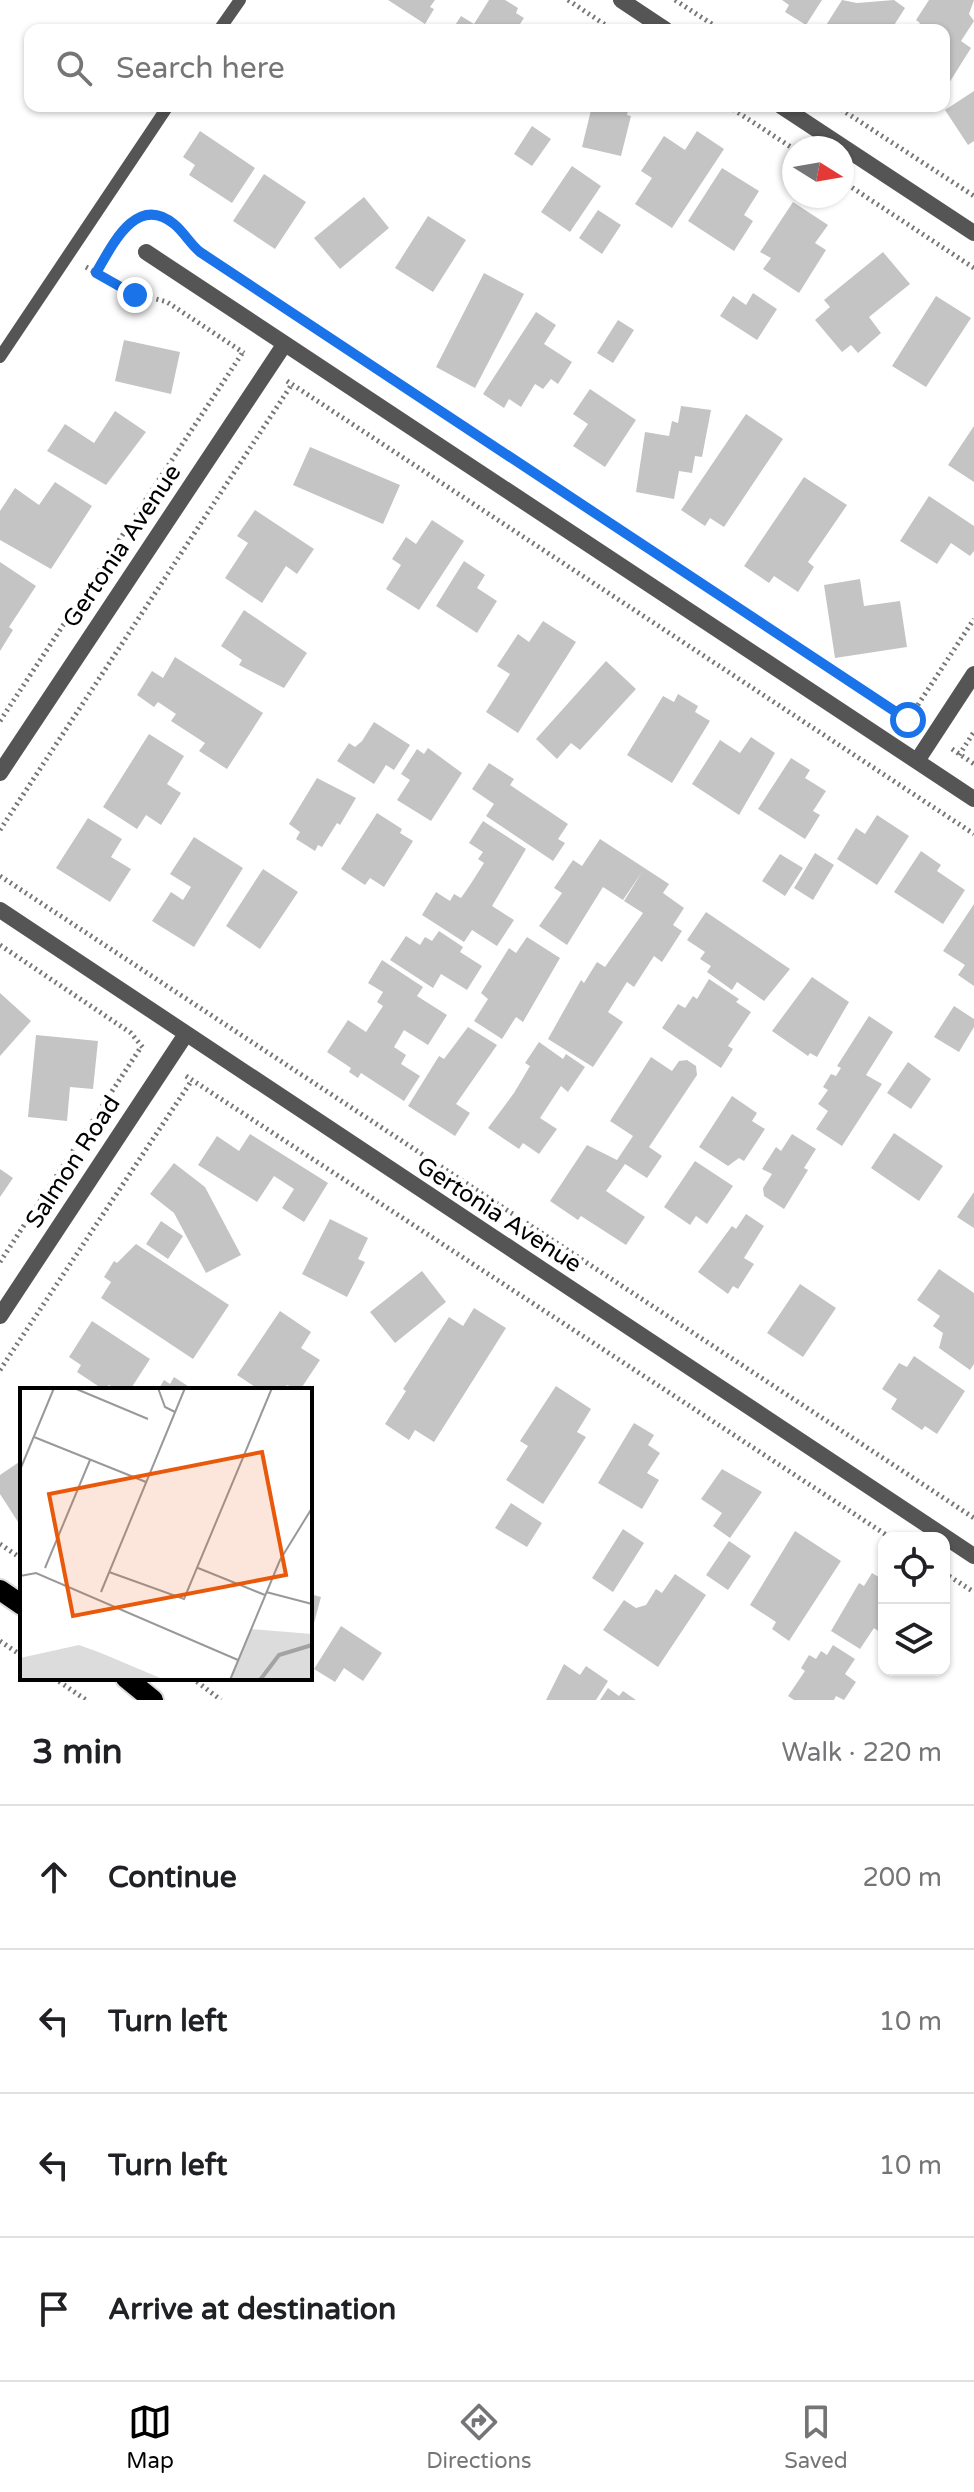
<!DOCTYPE html>
<meta charset="utf-8">
<style>
:root{--surface:#fff;--page:#f2f2f2;--text:#202124;--muted:#757577;--line:#e0e0e0;--accent:#000}
body{margin:0;font-family:"Varela Round",sans-serif;background:var(--page);color:var(--text)}
.controls{position:absolute;right:24px;bottom:24px;display:grid;overflow:hidden;border-radius:16px;box-shadow:0 2px 6px #0004}
.controls button{width:72px;height:72px;display:grid;place-items:center;padding:0;border:0;border-bottom:2px solid var(--line);background:var(--surface);color:var(--text);font:40px sans-serif}
.compass{position:absolute;left:782px;top:136px;width:72px;height:72px;border-radius:50%;background:var(--surface);box-shadow:0 2px 6px #0004;rotate:101deg}
.stop{position:absolute;width:24px;height:24px;margin:-18px;border:6px solid #1a73e8;border-radius:50%;background:#fff}
.stop.end{background:#1a73e8;border-color:#fff;box-shadow:0 2px 8px #0008}
.list{margin:0;padding:0;list-style:none}
h2{display:flex;justify-content:space-between;align-items:center;height:104px;margin:0;padding:0 32px;font-size:34px}
h2 small{font-size:26px;font-weight:400;color:var(--muted)}
.list li{display:grid;grid-template-columns:52px 1fr auto;gap:24px;align-items:center;box-sizing:border-box;height:144px;padding:0 32px;border-top:2px solid var(--line)}
.list b{display:block;font-size:30px;white-space:nowrap}
.list em{font-size:26px;font-style:normal;color:var(--muted)}
.icon{flex:none;width:44px;height:44px;fill:none;stroke:currentColor;stroke-width:2;stroke-linecap:round;stroke-linejoin:round}
.map{position:relative;flex:none;width:974px;height:1700px;overflow:hidden}
.search{position:absolute;background:var(--surface);box-shadow:0 2px 6px #0004;left:24px;right:24px;top:24px;height:88px;display:flex;align-items:center;gap:20px;box-sizing:border-box;padding:0 28px;border-radius:16px;color:var(--muted);font-size:30px}
.sheet{height:680px;background:var(--surface)}
nav{display:flex;justify-content:space-around;align-items:center;box-sizing:border-box;height:112px;border-top:2px solid var(--line);background:var(--surface);font-size:22px;color:var(--muted)}
nav a{display:grid;justify-items:center;gap:4px}
nav .on{color:var(--accent)}
.map>svg:first-child{display:block}
</style>
<div class="map">
<svg width="974" height="1700" viewBox="0 0 974 1700">
<rect width="100%" height="100%" fill="#fff"/>
<!-- building -->
<path fill="#c4c4c4" d="M 388,0 L 435,0 L 430,7 L 434,9 L 425,24 Z
M 489,0 L 505,0 L 518,8 L 516,13 L 524,18 L 516,30 L 452,30 L 461,16 L 474,24 Z
M 782,0 L 822,0 L 806,25 L 785,12 L 789,5 Z
M 842,0 L 857,3 L 894,0 L 905,8 L 891,30 L 823,30 Z
M 929,0 L 974,0 L 969,14 L 974,21 L 961,41 L 971,48 L 944,91 L 944,30 L 915,30 L 920,23 L 916,20 Z
M 974,91 L 974,141 L 968,145 L 945,110 Z
M 592,106 L 629,106 L 627,115 L 631,116 L 621,156 L 582,147 Z
M 532,126 L 551,139 L 532,166 L 514,154 Z
M 200,131 L 255,168 L 232,203 L 189,175 L 195,165 L 183,157 Z
M 697,131 L 724,149 L 672,228 L 635,204 L 652,178 L 641,171 L 664,136 L 685,150 Z
M 572,166 L 601,186 L 570,232 L 541,212 Z
M 722,168 L 759,191 L 744,215 L 753,221 L 734,251 L 688,221 Z
M 264,174 L 306,202 L 275,249 L 233,221 Z
M 364,197 L 389,228 L 340,269 L 314,238 Z
M 793,202 L 828,225 L 815,243 L 826,250 L 799,293 L 763,269 L 771,258 L 760,252 Z
M 598,210 L 621,225 L 602,254 L 579,238 Z
M 428,216 L 466,240 L 433,292 L 395,268 Z
M 883,252 L 910,284 L 869,317 L 881,333 L 858,353 L 851,345 L 842,352 L 815,320 L 830,307 L 824,300 Z
M 484,273 L 524,294 L 475,388 L 436,367 Z
M 753,293 L 777,309 L 757,340 L 720,316 L 733,296 L 746,305 Z
M 936,296 L 971,318 L 926,387 L 892,366 Z
M 536,312 L 556,325 L 544,344 L 572,362 L 558,384 L 551,379 L 543,389 L 535,384 L 521,407 L 509,399 L 504,408 L 483,394 Z
M 618,320 L 634,330 L 613,363 L 597,353 Z
M 124,340 L 180,352 L 171,394 L 115,381 Z
M 590,389 L 636,420 L 605,467 L 573,446 L 588,424 L 573,414 Z
M 681,406 L 711,410 L 702,457 L 695,456 L 692,473 L 679,471 L 674,499 L 636,492 L 645,432 L 669,436 L 672,421 L 678,423 Z
M 115,411 L 146,432 L 106,485 L 47,451 L 65,424 L 94,443 Z
M 746,414 L 783,439 L 724,527 L 710,518 L 705,526 L 681,510 Z
M 974,426 L 974,482 L 948,465 Z
M 310,447 L 400,485 L 383,524 L 293,485 Z
M 804,477 L 847,505 L 808,562 L 814,567 L 798,592 L 774,576 L 769,583 L 744,566 Z
M 55,482 L 92,506 L 51,569 L 0,540 L 0,511 L 15,488 L 39,505 Z
M 929,496 L 974,526 L 974,551 L 970,556 L 951,543 L 937,564 L 900,541 Z
M 255,510 L 314,549 L 297,574 L 286,566 L 262,603 L 225,578 L 248,543 L 237,536 Z
M 432,520 L 464,541 L 419,610 L 386,589 L 401,565 L 392,559 L 406,537 L 416,544 Z
M 464,561 L 485,575 L 477,588 L 497,601 L 477,633 L 436,606 Z
M 0,562 L 36,586 L 9,627 L 13,630 L 0,651 Z
M 860,579 L 864,606 L 900,601 L 907,647 L 835,658 L 824,585 Z
M 244,610 L 307,653 L 284,688 L 239,665 L 242,660 L 221,646 Z
M 543,621 L 576,642 L 518,733 L 486,712 L 510,674 L 497,666 L 518,634 L 529,642 Z
M 175,657 L 263,713 L 227,769 L 199,751 L 205,743 L 171,721 L 176,714 L 158,702 L 154,707 L 137,695 L 152,671 L 163,678 Z
M 606,661 L 636,689 L 580,750 L 571,743 L 557,759 L 536,739 Z
M 678,694 L 698,706 L 695,712 L 710,721 L 672,783 L 627,755 L 663,696 L 674,702 Z
M 374,722 L 410,745 L 394,770 L 386,765 L 374,784 L 337,761 L 349,743 L 355,747 L 362,741 Z
M 149,734 L 184,756 L 167,784 L 181,793 L 161,825 L 146,815 L 137,829 L 103,807 Z
M 751,737 L 775,753 L 739,815 L 692,784 L 720,740 L 740,753 Z
M 428,748 L 462,773 L 431,821 L 397,800 L 410,780 L 401,774 L 417,749 L 424,754 Z
M 791,758 L 810,770 L 805,778 L 826,791 L 813,811 L 820,815 L 805,839 L 758,809 Z
M 489,763 L 514,779 L 510,785 L 568,824 L 558,839 L 565,843 L 553,861 L 486,816 L 494,804 L 472,789 Z
M 317,778 L 356,798 L 340,825 L 337,823 L 322,847 L 318,845 L 315,851 L 296,839 L 300,832 L 289,824 Z
M 377,813 L 402,829 L 400,833 L 413,841 L 384,887 L 370,878 L 365,885 L 341,869 Z
M 877,815 L 909,836 L 877,885 L 837,859 L 856,828 L 865,834 Z
M 88,818 L 122,839 L 111,857 L 131,869 L 110,902 L 56,868 Z
M 483,821 L 526,849 L 492,906 L 514,920 L 497,946 L 472,930 L 464,942 L 422,915 L 436,892 L 450,901 L 454,894 L 461,898 L 470,885 L 484,863 L 478,859 L 483,852 L 469,843 Z
M 194,837 L 243,868 L 194,947 L 152,921 L 171,892 L 183,900 L 191,887 L 170,874 Z
M 600,839 L 669,884 L 663,893 L 684,908 L 673,925 L 682,931 L 662,962 L 654,956 L 634,987 L 627,982 L 608,1012 L 623,1022 L 593,1067 L 548,1039 L 581,980 L 584,983 L 597,962 L 605,967 L 643,913 L 624,901 L 642,872 L 623,900 L 603,887 L 567,945 L 539,926 L 562,893 L 554,888 L 573,860 L 582,866 Z
M 921,851 L 941,865 L 937,871 L 965,890 L 943,924 L 894,892 Z
M 815,853 L 834,865 L 813,900 L 794,888 Z
M 780,854 L 803,868 L 785,896 L 762,881 Z
M 263,869 L 298,892 L 260,949 L 226,926 Z
M 974,904 L 974,986 L 958,975 L 965,965 L 943,951 Z
M 706,912 L 790,969 L 764,1001 L 737,982 L 732,990 L 707,972 L 711,966 L 700,959 L 705,952 L 687,940 Z
M 439,931 L 463,947 L 460,952 L 482,966 L 467,990 L 441,974 L 433,988 L 390,960 L 406,936 L 420,945 L 425,937 L 432,941 Z
M 527,937 L 560,958 L 523,1022 L 516,1017 L 502,1039 L 474,1021 L 488,999 L 481,993 L 509,948 L 516,953 Z
M 382,960 L 423,987 L 417,996 L 447,1015 L 428,1045 L 404,1030 L 394,1047 L 406,1055 L 401,1064 L 420,1076 L 404,1101 L 361,1073 L 358,1078 L 349,1072 L 351,1068 L 327,1052 L 348,1020 L 366,1032 L 383,1006 L 377,1002 L 383,992 L 368,983 Z
M 812,977 L 849,1002 L 817,1057 L 810,1053 L 808,1056 L 772,1031 Z
M 709,979 L 739,999 L 736,1002 L 751,1012 L 728,1046 L 733,1049 L 721,1068 L 662,1028 L 678,1004 L 685,1008 L 693,996 L 697,999 Z
M 0,993 L 31,1021 L 0,1056 Z
M 954,1006 L 974,1019 L 974,1027 L 959,1052 L 934,1037 Z
M 869,1016 L 893,1032 L 866,1075 L 882,1084 L 842,1146 L 816,1129 L 828,1111 L 818,1104 L 828,1090 L 823,1087 L 831,1074 L 836,1076 L 841,1068 L 837,1066 Z
M 468,1027 L 497,1045 L 456,1104 L 470,1113 L 455,1136 L 408,1106 L 439,1056 L 444,1059 Z
M 36,1035 L 98,1041 L 93,1089 L 70,1087 L 67,1121 L 28,1117 Z
M 539,1042 L 563,1059 L 566,1054 L 585,1067 L 568,1092 L 561,1086 L 540,1118 L 557,1129 L 539,1154 L 523,1143 L 519,1149 L 488,1128 L 514,1093 L 530,1066 L 525,1063 Z
M 651,1057 L 672,1071 L 679,1061 L 687,1060 L 696,1066 L 697,1075 L 649,1147 L 662,1156 L 647,1178 L 625,1164 L 606,1191 L 645,1217 L 626,1245 L 581,1216 L 578,1220 L 550,1201 L 587,1145 L 617,1160 L 633,1136 L 610,1121 Z
M 908,1062 L 931,1079 L 911,1109 L 887,1093 Z
M 732,1096 L 757,1113 L 752,1121 L 765,1129 L 744,1161 L 739,1158 L 728,1166 L 699,1147 Z
M 894,1133 L 943,1166 L 919,1201 L 871,1168 Z
M 250,1134 L 328,1183 L 304,1222 L 282,1208 L 294,1189 L 274,1176 L 257,1202 L 198,1165 L 217,1136 L 239,1151 Z
M 792,1134 L 816,1149 L 804,1168 L 808,1170 L 784,1209 L 764,1196 L 763,1188 L 772,1174 L 762,1169 L 776,1147 L 781,1151 Z
M 695,1161 L 733,1186 L 707,1224 L 696,1216 L 690,1225 L 664,1207 Z
M 174,1163 L 205,1187 L 241,1255 L 206,1273 L 174,1213 L 150,1194 Z
M 0,1169 L 13,1178 L 0,1197 Z
M 974,1192 L 974,1228 L 957,1217 Z
M 746,1214 L 764,1226 L 744,1258 L 754,1264 L 738,1289 L 733,1286 L 728,1294 L 698,1272 L 732,1226 L 736,1229 Z
M 330,1219 L 368,1238 L 358,1259 L 365,1262 L 347,1297 L 302,1274 Z
M 161,1221 L 183,1236 L 168,1259 L 146,1244 Z
M 136,1244 L 229,1305 L 193,1359 L 101,1298 L 111,1282 L 104,1277 L 114,1261 L 117,1263 Z
M 939,1269 L 974,1293 L 974,1364 L 970,1370 L 939,1348 L 943,1333 L 933,1326 L 940,1316 L 917,1300 Z
M 422,1271 L 446,1302 L 395,1343 L 370,1312 Z
M 800,1284 L 836,1308 L 803,1357 L 767,1333 Z
M 474,1308 L 506,1328 L 434,1442 L 415,1430 L 409,1440 L 385,1424 L 406,1391 L 403,1389 L 449,1317 L 463,1326 Z
M 280,1311 L 311,1332 L 301,1348 L 320,1360 L 300,1390 L 287,1385 L 284,1390 L 260,1390 L 237,1375 Z
M 92,1321 L 150,1359 L 130,1390 L 118,1390 L 109,1385 L 104,1390 L 77,1372 L 81,1365 L 69,1357 Z
M 914,1356 L 965,1391 L 937,1434 L 925,1426 L 922,1430 L 891,1409 L 897,1399 L 882,1389 L 899,1363 L 907,1367 Z
M 174,1377 L 194,1390 L 158,1390 L 164,1380 L 170,1384 Z
M 556,1386 L 591,1409 L 577,1432 L 586,1437 L 543,1504 L 506,1480 L 528,1446 L 520,1441 Z
M 634,1423 L 654,1435 L 648,1445 L 660,1453 L 647,1473 L 659,1480 L 642,1509 L 598,1483 Z
M 22,1460 L 22,1528 L 0,1494 L 0,1475 Z
M 722,1469 L 762,1492 L 730,1538 L 713,1526 L 722,1513 L 701,1499 Z
M 511,1503 L 542,1523 L 527,1547 L 495,1528 Z
M 623,1529 L 644,1543 L 613,1592 L 592,1578 Z
M 795,1531 L 841,1561 L 789,1641 L 772,1629 L 776,1622 L 750,1605 Z
M 729,1541 L 751,1556 L 728,1590 L 706,1575 Z
M 872,1573 L 882,1579 L 884,1576 L 884,1635 L 874,1628 L 860,1649 L 831,1631 L 859,1583 L 864,1586 Z
M 675,1574 L 706,1595 L 658,1667 L 603,1630 L 624,1600 L 636,1608 L 646,1605 L 656,1589 L 662,1593 Z
M 310,1594 L 321,1597 L 311,1634 L 310,1633 Z
M 341,1626 L 382,1653 L 363,1681 L 344,1668 L 335,1682 L 314,1669 Z
M 833,1645 L 855,1659 L 845,1674 L 856,1682 L 844,1700 L 836,1696 L 834,1700 L 794,1700 L 788,1696 L 805,1671 L 801,1668 L 809,1655 L 816,1659 L 821,1651 L 827,1655 Z
M 564,1664 L 580,1675 L 586,1666 L 608,1681 L 596,1700 L 546,1700 Z
M 608,1688 L 619,1696 L 623,1691 L 636,1700 L 600,1700 Z"/>
<g fill="none" stroke-linecap="round" stroke-linejoin="round">
<defs>
<path id="primary" d="M 0,1590 L 22,1605
M 126,1678 L 153,1700"/>
</defs>
<!-- primary casing -->
<use href="#primary" stroke="#dbdbdb" stroke-width="24"/>
<!-- path -->
<path stroke="#777" stroke-width="5" stroke-dasharray="2 4" stroke-linecap="butt" d="M 568,0 L 613,30
M 675,0 L 721,30
M 728,106 L 794,149
M 836,106 L 974,196
M 842,181 L 974,268
M 86,267 L 127,291 L 167,302 L 244,353
M 96,273 L 133,219 C 165,203 180,235 200,252 L 914,724
M 287,381 L 974,834
M 908,720 L 974,619
M 0,721 L 243,352
M 952,749 L 974,764
M 959,755 L 974,732
M 0,830 L 292,384
M 0,876 L 974,1518
M 0,945 L 131,1033 L 144,1049
M 186,1076 L 891,1538
M 0,1262 L 141,1047
M 0,1370 L 192,1080
M 0,1544 L 22,1559
M 944,1573 L 974,1592
M 0,1641 L 22,1656
M 54,1678 L 86,1700
M 192,1678 L 221,1700"/>
<!-- service -->
<path stroke="#555" stroke-width="12" d="M 219,30 L 240,0
M 0,357 L 168,106"/>
<!-- minor -->
<path stroke="#555" stroke-width="16" d="M 621,0 L 666,30
M 781,106 L 974,233
M 146,252 L 974,799
M 917,761 L 974,674
M 0,773 L 284,345
M 0,910 L 974,1556
M 0,1316 L 186,1034"/>
<!-- primary -->
<use href="#primary" stroke="#000" stroke-width="20"/>
</g>
<g fill="none" stroke-linecap="round" stroke-linejoin="round">
<!-- route -->
<path stroke="#1a73e8" stroke-width="10" d="M 135,295 L 96,273 C 112,246 136,193 174,224 C 184,232 190,244 200,252 L 908,720"/>
</g>
<g text-anchor="middle" dominant-baseline="central" stroke-width="8" stroke-linejoin="round" paint-order="stroke">
<!-- street labels -->
<g font-size="24" fill="#000" stroke="#fff">
<text transform="translate(122 546) rotate(-56)">Gertonia Avenue</text>
<text transform="translate(73 1162) rotate(-57)">Salmon Road</text>
<text transform="translate(499 1215) rotate(33)">Gertonia Avenue</text>
</g>
</g>
<!-- overview -->
<g transform="translate(20 1388)">
<rect width="292" height="292" fill="#fff"/>
<path d="M 231,241 L 292,246 L 292,292 L 210,292 ZM 59,257 L 81,265 L 145,292 L 0,292 L 0,270 Z" fill="#dcdcdc"/>
<path fill="none" stroke="#a3a3a3" stroke-width="4" d="M 240,292 L 259,267 L 292,257"/>
<path fill="none" stroke="#999" stroke-width="2" d="M 54,0 L 128,31M 138,0 L 145,19 L 155,24M 14,49 L 126,94M 0,82 L 34,0M 25,180 L 70,72M 178,180 L 245,207M 89,184 L 164,211 L 252,0M 0,188 L 16,185 L 218,272M 81,204 L 165,0M 246,204 L 292,216M 210,292 L 260,172 L 292,120"/>
<path fill="#e8590c" fill-opacity="0.15" stroke="#e8590c" stroke-width="4" d="M 242,64 L 266,187 L 53,228 L 29,106 Z"/>
<rect width="292" height="292" fill="none" stroke="#000" stroke-width="4"/>
</g>
</svg>
<div class="controls">
<button><svg class="icon" aria-label="locate" viewBox="0 0 24 24"><circle cx="12" cy="12" r="6"/><path d="M12 2v4M12 18v4M2 12h4M18 12h4"/></svg></button>
<button><svg class="icon" aria-label="layers" viewBox="0 0 24 24"><path d="M12 4l9 5-9 5-9-5zM3 14l9 5 9-5"/></svg></button>
</div>
<svg class="compass" viewBox="-18 -18 36 36"><path d="M0-13l5 13h-10z" fill="#e53935"/><path d="M0 13l5-13h-10z" fill="#757577"/></svg>
<div class="stop" style="left:908px;top:720px"></div>
<div class="stop end" style="left:135px;top:295px"></div>
<div class="search"><svg class="icon" aria-label="search" viewBox="0 0 24 24"><circle cx="10" cy="10" r="6"/><path d="M15 15l6 6"/></svg>Search here</div>
</div>
<section class="sheet">
<h2>3 min<small>Walk · 220 m</small></h2>
<ul class="list">
<li><svg class="icon" aria-label="ahead" viewBox="0 0 24 24"><path d="M12 20V5M6 11l6-6 6 6"/></svg><div><b>Continue</b></div><em>200 m</em></li>
<li><svg class="icon" aria-label="left" viewBox="0 0 24 24"><path d="M17 20v-9H6M10 6l-5 5 5 5"/></svg><div><b>Turn left</b></div><em>10 m</em></li>
<li><svg class="icon" aria-label="left" viewBox="0 0 24 24"><path d="M17 20v-9H6M10 6l-5 5 5 5"/></svg><div><b>Turn left</b></div><em>10 m</em></li>
<li><svg class="icon" aria-label="arrive" viewBox="0 0 24 24"><path d="M6 21V4h12l-3 4 3 4H6"/></svg><div><b>Arrive at destination</b></div></li>
</ul>
</section>
<nav>
<a class="on"><svg class="icon" aria-label="map" viewBox="0 0 24 24"><path d="M3 6l6-2 6 2 6-2v14l-6 2-6-2-6 2zM9 4v14M15 6v14"/></svg>Map</a>
<a><svg class="icon" aria-label="directions" viewBox="0 0 24 24"><path d="M12 3l9 9-9 9-9-9zM9 14v-3h6M13 9l2 2-2 2"/></svg>Directions</a>
<a><svg class="icon" aria-label="saved" viewBox="0 0 24 24"><path d="M7 4h10v16l-5-4-5 4z"/></svg>Saved</a>
</nav>
